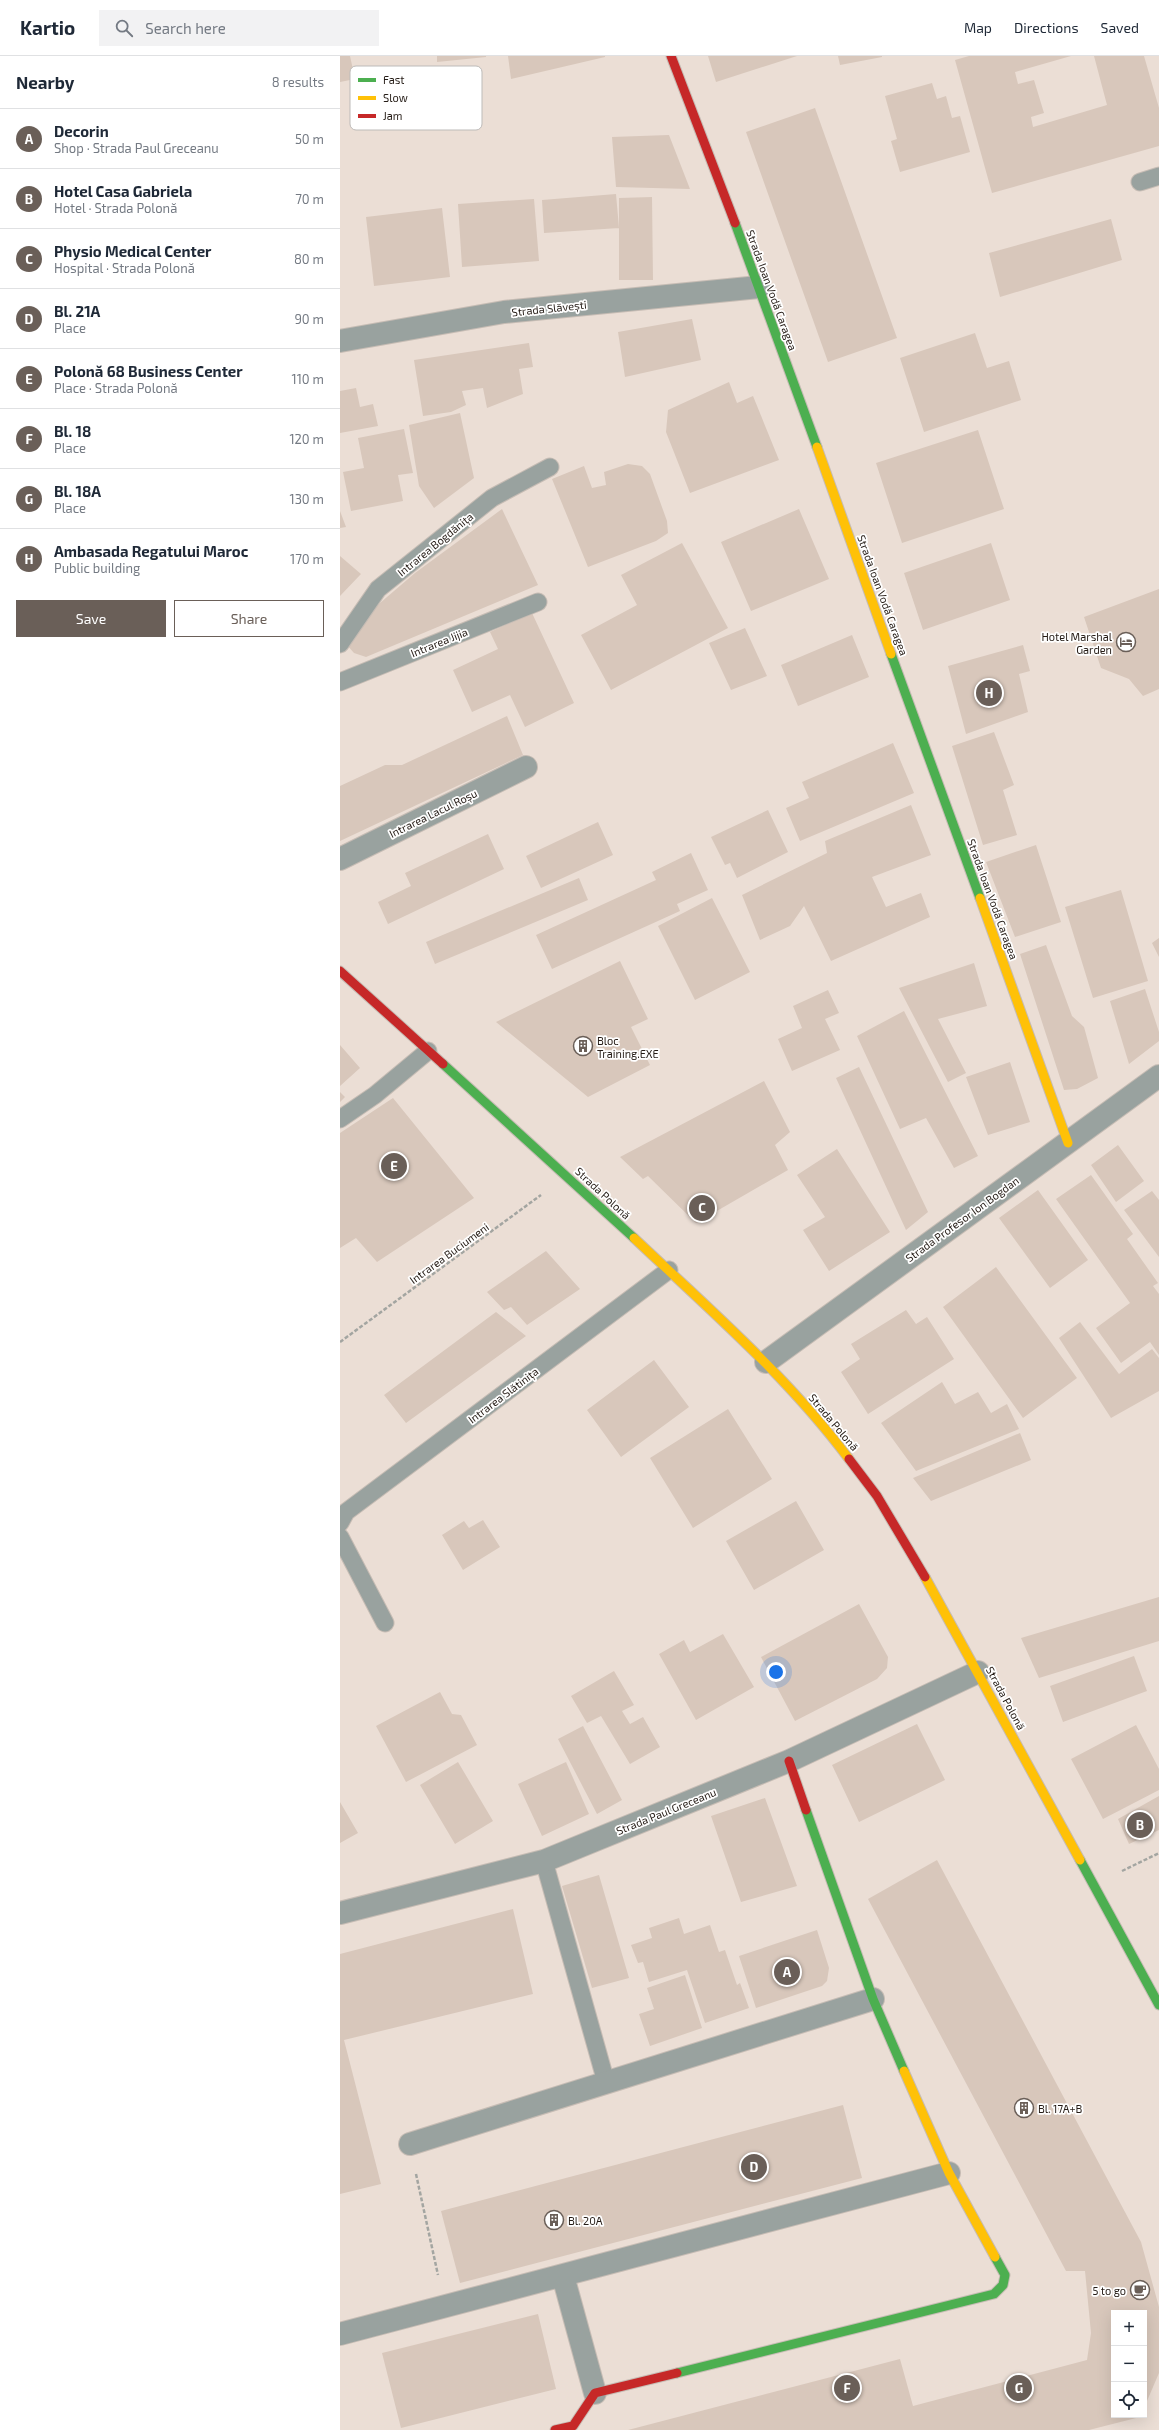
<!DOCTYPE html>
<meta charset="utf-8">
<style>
:root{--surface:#fff;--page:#f2f2f3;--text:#1f2937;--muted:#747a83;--line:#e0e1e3;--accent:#6a5f58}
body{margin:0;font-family:"Exo 2",sans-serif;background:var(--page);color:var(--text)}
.controls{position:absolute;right:12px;bottom:12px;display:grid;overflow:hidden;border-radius:0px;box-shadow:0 4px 16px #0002}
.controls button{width:36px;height:36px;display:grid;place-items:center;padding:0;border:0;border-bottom:1px solid var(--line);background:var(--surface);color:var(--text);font:20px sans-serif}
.you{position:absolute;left:436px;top:1616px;width:14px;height:14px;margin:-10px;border:3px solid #fff;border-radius:50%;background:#1a73e8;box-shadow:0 0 0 6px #1a73e833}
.badge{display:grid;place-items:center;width:26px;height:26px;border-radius:50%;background:var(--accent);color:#fff;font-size:13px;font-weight:700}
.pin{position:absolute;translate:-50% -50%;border:2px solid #fff;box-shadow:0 1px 4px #0006}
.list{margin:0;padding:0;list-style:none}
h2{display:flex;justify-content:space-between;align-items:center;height:52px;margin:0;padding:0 16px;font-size:17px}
h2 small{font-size:13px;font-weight:400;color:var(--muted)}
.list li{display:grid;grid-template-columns:26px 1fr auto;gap:12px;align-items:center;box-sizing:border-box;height:60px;padding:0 16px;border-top:1px solid var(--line)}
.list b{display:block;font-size:15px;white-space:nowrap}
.list p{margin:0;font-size:13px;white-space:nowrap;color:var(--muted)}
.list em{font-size:13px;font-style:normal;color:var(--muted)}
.actions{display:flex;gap:8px;padding:12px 16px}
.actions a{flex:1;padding:9px 0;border:1px solid var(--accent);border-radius:0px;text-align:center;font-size:14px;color:var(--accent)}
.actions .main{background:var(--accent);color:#fff}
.icon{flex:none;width:22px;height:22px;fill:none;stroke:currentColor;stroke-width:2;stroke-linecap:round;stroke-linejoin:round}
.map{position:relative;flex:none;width:819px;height:2374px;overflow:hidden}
header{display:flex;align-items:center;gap:24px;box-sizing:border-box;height:56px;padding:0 20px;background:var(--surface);border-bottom:1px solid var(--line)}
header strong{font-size:19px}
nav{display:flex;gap:22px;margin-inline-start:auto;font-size:14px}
.search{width:280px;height:36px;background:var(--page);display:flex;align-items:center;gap:10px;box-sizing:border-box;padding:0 14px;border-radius:0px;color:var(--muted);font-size:15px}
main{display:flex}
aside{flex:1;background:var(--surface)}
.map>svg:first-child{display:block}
</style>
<header>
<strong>Kartio</strong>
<div class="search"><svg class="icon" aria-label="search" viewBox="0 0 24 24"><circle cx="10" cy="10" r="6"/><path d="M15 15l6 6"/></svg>Search here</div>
<nav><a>Map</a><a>Directions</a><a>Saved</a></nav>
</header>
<main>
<aside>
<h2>Nearby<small>8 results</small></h2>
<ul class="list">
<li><span class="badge">A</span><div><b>Decorin</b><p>Shop · Strada Paul Greceanu</p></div><em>50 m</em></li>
<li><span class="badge">B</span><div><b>Hotel Casa Gabriela</b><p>Hotel · Strada Polonă</p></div><em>70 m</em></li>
<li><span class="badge">C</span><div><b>Physio Medical Center</b><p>Hospital · Strada Polonă</p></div><em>80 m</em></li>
<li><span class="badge">D</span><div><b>Bl. 21A</b><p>Place</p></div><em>90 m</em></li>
<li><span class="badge">E</span><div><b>Polonă 68 Business Center</b><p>Place · Strada Polonă</p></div><em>110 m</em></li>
<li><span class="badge">F</span><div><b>Bl. 18</b><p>Place</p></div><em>120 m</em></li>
<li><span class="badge">G</span><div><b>Bl. 18A</b><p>Place</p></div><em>130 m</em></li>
<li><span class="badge">H</span><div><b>Ambasada Regatului Maroc</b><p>Public building</p></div><em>170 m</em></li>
</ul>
<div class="actions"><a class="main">Save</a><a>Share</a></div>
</aside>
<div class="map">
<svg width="819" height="2374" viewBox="0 0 819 2374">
<rect width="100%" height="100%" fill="#ebded5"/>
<!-- building -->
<path fill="#d8c7bb" d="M 0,0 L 10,0 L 15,23 L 0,26 Z
M 97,0 L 146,0 L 146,1 L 97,6 Z
M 168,0 L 265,0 L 265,1 L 171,23 Z
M 368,0 L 457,0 L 376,26 Z
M 498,0 L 542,0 L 542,1 L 500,9 Z
M 629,0 L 731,0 L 675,16 L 678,28 L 694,24 L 704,57 L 691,61 L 693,71 L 767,49 L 754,0 L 804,0 L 819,52 L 819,90 L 652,137 L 615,4 Z
M 592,27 L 597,43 L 606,40 L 612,62 L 620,60 L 630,96 L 560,116 L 551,85 L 557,83 L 545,40 Z
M 475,52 L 557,282 L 488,306 L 406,76 Z
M 329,79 L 350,133 L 276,131 L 272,81 Z
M 276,138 L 279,172 L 204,177 L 202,144 Z
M 312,141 L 313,224 L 279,224 L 279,142 Z
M 194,143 L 199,205 L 122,211 L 118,148 Z
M 102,152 L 110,221 L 34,230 L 26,161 Z
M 771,163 L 782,204 L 660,241 L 649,197 Z
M 352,263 L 361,304 L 285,321 L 278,276 Z
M 635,277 L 647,312 L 669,305 L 681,344 L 584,376 L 560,302 Z
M 189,287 L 193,311 L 179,313 L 183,338 L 147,352 L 143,332 L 122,335 L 126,349 L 111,356 L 83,360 L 74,304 Z
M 389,326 L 397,347 L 413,340 L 439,404 L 350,437 L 326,376 L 328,354 Z
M 16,332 L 20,351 L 33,348 L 38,370 L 0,377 L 0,335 Z
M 120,357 L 134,422 L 94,452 L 79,430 L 69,369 Z
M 64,373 L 73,417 L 58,419 L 63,445 L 11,455 L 3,416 L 24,412 L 18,382 Z
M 638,374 L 664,453 L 562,487 L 536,407 Z
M 288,408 L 302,410 L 310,418 L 327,465 L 328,477 L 316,485 L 248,511 L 212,423 L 244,410 L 252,432 L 266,429 L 264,416 Z
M 162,453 L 198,529 L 26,601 L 14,597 L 6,588 L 12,578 L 40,547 L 75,517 Z
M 459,453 L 489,523 L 411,555 L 381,486 Z
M 0,455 L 6,471 L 0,472 Z
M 342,487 L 388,572 L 271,634 L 241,579 L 297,549 L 281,519 Z
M 651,487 L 670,544 L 583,574 L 564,517 Z
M 0,500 L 21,518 L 0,540 Z
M 819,533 L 819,633 L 803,640 L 789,623 L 761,612 L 744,561 Z
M 192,557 L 234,647 L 185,671 L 170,639 L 132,656 L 113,614 L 158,593 L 150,576 Z
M 405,572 L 427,620 L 391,634 L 369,587 Z
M 512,579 L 529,621 L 458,650 L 441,609 Z
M 683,589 L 690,615 L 679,618 L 688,656 L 626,678 L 608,610 Z
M 167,660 L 183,699 L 0,785 L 0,730 L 45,709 L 62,709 Z
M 654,676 L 674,729 L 663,734 L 677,779 L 643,789 L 612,690 Z
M 553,687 L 574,737 L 460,785 L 446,752 L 469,742 L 462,726 Z
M 571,749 L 591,799 L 532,821 L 546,851 L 581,837 L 590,861 L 491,905 L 464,850 L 450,870 L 420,884 L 402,839 L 487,797 L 485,785 Z
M 428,754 L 448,796 L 397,822 L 390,807 L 385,809 L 371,781 Z
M 258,766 L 273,799 L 201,832 L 186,800 Z
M 148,778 L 164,813 L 48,868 L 38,846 L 71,830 L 65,817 Z
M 696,789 L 721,866 L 675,881 L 646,806 Z
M 351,797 L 368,834 L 337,848 L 340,855 L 212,913 L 196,879 L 316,824 L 312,816 Z
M 239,822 L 248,844 L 95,908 L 86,886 Z
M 781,834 L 808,925 L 753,942 L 725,851 Z
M 372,842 L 410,916 L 355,944 L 318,870 Z
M 819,882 L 819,901 L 812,887 Z
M 706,889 L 732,960 L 744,971 L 758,1022 L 737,1033 L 724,1034 L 680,898 Z
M 280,905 L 308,963 L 291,971 L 310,1009 L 248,1041 L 156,966 Z
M 634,907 L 647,950 L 598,963 L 626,1017 L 608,1026 L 559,932 Z
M 805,933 L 819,976 L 819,985 L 789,1008 L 770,945 Z
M 488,934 L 499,957 L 485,963 L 500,994 L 452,1015 L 438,983 L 462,972 L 453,950 Z
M 564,955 L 638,1100 L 614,1112 L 586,1062 L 560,1073 L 517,980 Z
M 0,989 L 20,1012 L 0,1030 Z
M 670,1006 L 690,1066 L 648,1079 L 626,1021 Z
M 519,1011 L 588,1156 L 566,1174 L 496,1022 Z
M 424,1025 L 450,1076 L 435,1089 L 448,1114 L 356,1167 L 308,1120 L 303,1123 L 280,1101 Z
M 0,1036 L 5,1041 L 0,1046 Z
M 53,1042 L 134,1142 L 37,1206 L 16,1182 L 0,1192 L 0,1077 Z
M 778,1089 L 804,1125 L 776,1146 L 751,1109 Z
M 497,1093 L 550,1176 L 489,1215 L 463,1174 L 485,1161 L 457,1119 Z
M 751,1119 L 793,1178 L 787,1183 L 818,1227 L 813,1230 L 819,1238 L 819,1299 L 810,1286 L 781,1307 L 756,1272 L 790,1247 L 716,1143 Z
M 698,1134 L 748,1204 L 710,1232 L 659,1162 Z
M 812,1135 L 819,1144 L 819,1201 L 784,1154 Z
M 206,1195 L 240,1233 L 187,1269 L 171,1251 L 164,1254 L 147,1236 Z
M 656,1211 L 737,1322 L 683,1362 L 603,1251 Z
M 566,1254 L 576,1268 L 587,1261 L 614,1303 L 528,1358 L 501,1316 L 520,1303 L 511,1288 Z
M 156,1256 L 186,1280 L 66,1367 L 44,1339 Z
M 740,1266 L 779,1318 L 812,1293 L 819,1302 L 819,1335 L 771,1362 L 719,1282 Z
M 314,1304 L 349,1351 L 281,1401 L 247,1354 Z
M 602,1326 L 615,1348 L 638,1336 L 651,1357 L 667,1348 L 679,1373 L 576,1415 L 541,1367 Z
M 388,1353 L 432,1423 L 353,1472 L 310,1402 Z
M 680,1377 L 691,1404 L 591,1445 L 573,1422 Z
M 456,1445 L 484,1494 L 414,1534 L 386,1485 Z
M 143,1464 L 160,1491 L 123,1514 L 102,1479 L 124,1465 L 129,1472 Z
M 819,1541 L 819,1585 L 699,1622 L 681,1582 Z
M 519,1548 L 548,1601 L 547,1612 L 537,1623 L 455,1665 L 421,1601 Z
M 383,1578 L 414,1631 L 356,1664 L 319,1598 L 344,1584 L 350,1596 Z
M 794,1600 L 807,1635 L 723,1666 L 710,1630 Z
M 274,1615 L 294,1649 L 282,1655 L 290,1668 L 303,1661 L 320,1691 L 290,1708 L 261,1660 L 247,1667 L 231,1640 Z
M 100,1636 L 112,1658 L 121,1659 L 137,1689 L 66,1726 L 36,1670 Z
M 577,1668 L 605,1724 L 519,1766 L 492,1709 Z
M 796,1669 L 819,1713 L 819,1734 L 763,1763 L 731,1703 Z
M 243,1670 L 282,1744 L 257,1758 L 218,1683 Z
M 118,1706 L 153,1765 L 115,1788 L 80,1729 Z
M 226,1706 L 249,1758 L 202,1780 L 178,1728 Z
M 819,1740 L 819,1774 L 789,1788 L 778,1763 Z
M 425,1742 L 457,1830 L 401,1846 L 371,1760 Z
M 0,1746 L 18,1777 L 0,1787 Z
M 597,1804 L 801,2186 L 819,2251 L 819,2317 L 804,2352 L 804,2257 L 774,2257 L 774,2359 L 801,2359 L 800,2361 L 749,2374 L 288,2374 L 560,2303 L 573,2350 L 747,2304 L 751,2277 L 745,2215 L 726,2215 L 528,1843 Z
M 259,1819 L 289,1922 L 252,1932 L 222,1830 Z
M 173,1853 L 193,1938 L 4,1984 L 41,2128 L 0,2138 L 0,1898 Z
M 339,1862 L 344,1878 L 370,1869 L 379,1896 L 385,1894 L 397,1929 L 400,1927 L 409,1952 L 365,1967 L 347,1914 L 309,1926 L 303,1906 L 298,1907 L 291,1889 L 312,1882 L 309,1872 Z
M 477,1874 L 489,1912 L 487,1925 L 482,1930 L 416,1952 L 399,1900 Z
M 345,1919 L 362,1972 L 310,1990 L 299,1958 L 314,1953 L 307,1932 Z
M 503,2049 L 522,2122 L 120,2227 L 101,2155 Z
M 198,2258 L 216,2333 L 61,2372 L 42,2297 Z"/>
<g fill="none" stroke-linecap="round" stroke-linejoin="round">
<defs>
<path id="lane" d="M 800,126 L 819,120
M 0,588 L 38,533 L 152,442 L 210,411
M 0,626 L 198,546
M 0,1063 L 35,1039 L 88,995
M 0,1467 L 6,1456 L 329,1214
M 0,1481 L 45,1567
M 204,1805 L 266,2026"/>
<path id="street" d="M 0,285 L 164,256 L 419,231
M 0,803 L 186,711
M 426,1306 L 819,1020
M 0,1857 L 204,1805 L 449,1705 L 638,1616
M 70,2088 L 533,1943
M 223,2220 L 255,2337
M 0,2278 L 609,2117"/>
<path id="fast" d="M 395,167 L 477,391
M 551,598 L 640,842
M 103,1008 L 294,1182
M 466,1754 L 533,1943 L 564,2015
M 740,1804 L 819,1949
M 337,2317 L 654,2238 L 663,2229 L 665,2219 L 655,2201"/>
<path id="slow" d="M 477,391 L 551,598
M 640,842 L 728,1087
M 294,1182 C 369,1253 447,1320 509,1403
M 585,1521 L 740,1804
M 564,2015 L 609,2117 L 655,2201"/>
<path id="jam" d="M 331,0 L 395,167
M 0,915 L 103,1008
M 509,1403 L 537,1440 L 585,1521
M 449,1705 L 466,1754
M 215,2374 L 233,2370 L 255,2337 L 337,2317"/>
</defs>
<!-- lane casing -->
<use href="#lane" stroke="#c6bcb4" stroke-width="19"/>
<!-- street casing -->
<use href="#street" stroke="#c6bcb4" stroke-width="24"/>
<!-- fast casing -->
<use href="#fast" stroke="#c6bcb4" stroke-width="11"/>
<!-- slow casing -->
<use href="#slow" stroke="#c6bcb4" stroke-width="11"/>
<!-- jam casing -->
<use href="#jam" stroke="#c6bcb4" stroke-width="11"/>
<!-- path -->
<path stroke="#a3a5a1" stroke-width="2.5" stroke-dasharray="4 2" stroke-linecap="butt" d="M 0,1286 L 201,1139
M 782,1815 L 819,1797
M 76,2118 L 98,2219"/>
<!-- lane -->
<use href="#lane" stroke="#99a29f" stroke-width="17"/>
<!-- street -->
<use href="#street" stroke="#99a29f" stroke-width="22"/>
<!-- fast -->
<use href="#fast" stroke="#4caf50" stroke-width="9"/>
<!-- slow -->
<use href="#slow" stroke="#ffc107" stroke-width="9"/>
<!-- jam -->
<use href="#jam" stroke="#c62828" stroke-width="9"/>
</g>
<!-- icons -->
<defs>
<symbol id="hotel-ring" viewBox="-11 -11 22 22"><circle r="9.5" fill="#fff" stroke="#6a5f58" stroke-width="1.5"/><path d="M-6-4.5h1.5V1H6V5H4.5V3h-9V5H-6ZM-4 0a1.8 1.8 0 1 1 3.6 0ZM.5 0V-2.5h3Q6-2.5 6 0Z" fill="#6a5f58"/></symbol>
<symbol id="building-ring" viewBox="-11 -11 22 22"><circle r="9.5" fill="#fff" stroke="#6a5f58" stroke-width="1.5"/><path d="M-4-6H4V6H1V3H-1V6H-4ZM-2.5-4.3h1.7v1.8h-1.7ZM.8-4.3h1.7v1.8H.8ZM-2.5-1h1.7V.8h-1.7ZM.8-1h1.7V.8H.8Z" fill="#6a5f58"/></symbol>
<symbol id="cafe-ring" viewBox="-11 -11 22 22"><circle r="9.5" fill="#fff" stroke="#6a5f58" stroke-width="1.5"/><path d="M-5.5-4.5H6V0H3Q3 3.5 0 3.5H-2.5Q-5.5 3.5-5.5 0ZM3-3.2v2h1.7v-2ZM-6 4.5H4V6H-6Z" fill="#6a5f58"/></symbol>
</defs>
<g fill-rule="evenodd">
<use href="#hotel-ring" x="775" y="575" width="22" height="22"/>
<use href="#building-ring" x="232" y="979" width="22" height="22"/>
<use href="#building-ring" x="673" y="2041" width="22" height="22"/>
<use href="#building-ring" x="203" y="2153" width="22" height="22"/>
<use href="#cafe-ring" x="789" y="2223" width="22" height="22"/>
</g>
<g text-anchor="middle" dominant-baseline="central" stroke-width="3.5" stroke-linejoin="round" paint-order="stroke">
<!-- street labels -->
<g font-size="11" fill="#241b15" stroke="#fff">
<text transform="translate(432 234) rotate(70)">Strada Ioan Vodă Caragea</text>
<text transform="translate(209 252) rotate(-6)">Strada Slăvești</text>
<text transform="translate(95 488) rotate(-39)">Intrarea Bogdănița</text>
<text transform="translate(543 539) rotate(70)">Strada Ioan Vodă Caragea</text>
<text transform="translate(99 586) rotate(-22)">Intrarea Jijia</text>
<text transform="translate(93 757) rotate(-26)">Intrarea Lacul Roșu</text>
<text transform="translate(653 843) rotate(70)">Strada Ioan Vodă Caragea</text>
<text transform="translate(263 1137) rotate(43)">Strada Polonă</text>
<text transform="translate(622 1163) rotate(-36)">Strada Profesor Ion Bogdan</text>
<text transform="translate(109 1197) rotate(-36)">Intrarea Buciumeni</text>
<text transform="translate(163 1339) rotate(-37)">Intrarea Slătinița</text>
<text transform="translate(494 1366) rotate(50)">Strada Polonă</text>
<text transform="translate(666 1642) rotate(62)">Strada Polonă</text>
<text transform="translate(326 1755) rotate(-22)">Strada Paul Greceanu</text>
</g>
<!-- poi labels -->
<g font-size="11" fill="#241b15" stroke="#fff" text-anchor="start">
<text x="772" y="580" text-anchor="end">Hotel Marshal<tspan x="772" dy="13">Garden</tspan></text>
<text x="257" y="984">Bloc<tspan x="257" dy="13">Training.EXE</tspan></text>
<text x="698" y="2052">Bl. 17A+B</text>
<text x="228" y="2164">Bl. 20A</text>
<text x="786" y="2234" text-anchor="end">5 to go</text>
</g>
</g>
<!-- legend -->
<rect x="10" y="10" width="132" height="64" rx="6" fill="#fff" stroke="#bdbbb9" stroke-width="1"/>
<rect x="18" y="22" width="18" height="4" fill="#4caf50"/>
<rect x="18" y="40" width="18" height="4" fill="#ffc107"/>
<rect x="18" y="58" width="18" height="4" fill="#c62828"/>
<g font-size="11" fill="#241b15">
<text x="43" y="28">Fast</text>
<text x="43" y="46">Slow</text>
<text x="43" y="64">Jam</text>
</g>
</svg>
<div class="controls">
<button>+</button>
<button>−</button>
<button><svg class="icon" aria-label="locate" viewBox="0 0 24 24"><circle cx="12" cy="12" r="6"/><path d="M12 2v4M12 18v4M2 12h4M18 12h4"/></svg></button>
</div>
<div class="you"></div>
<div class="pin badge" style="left:447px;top:1916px">A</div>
<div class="pin badge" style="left:800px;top:1769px">B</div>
<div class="pin badge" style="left:362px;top:1152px">C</div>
<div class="pin badge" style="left:414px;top:2111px">D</div>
<div class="pin badge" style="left:54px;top:1110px">E</div>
<div class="pin badge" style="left:507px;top:2332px">F</div>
<div class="pin badge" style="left:679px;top:2332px">G</div>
<div class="pin badge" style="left:649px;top:637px">H</div>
</div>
</main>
